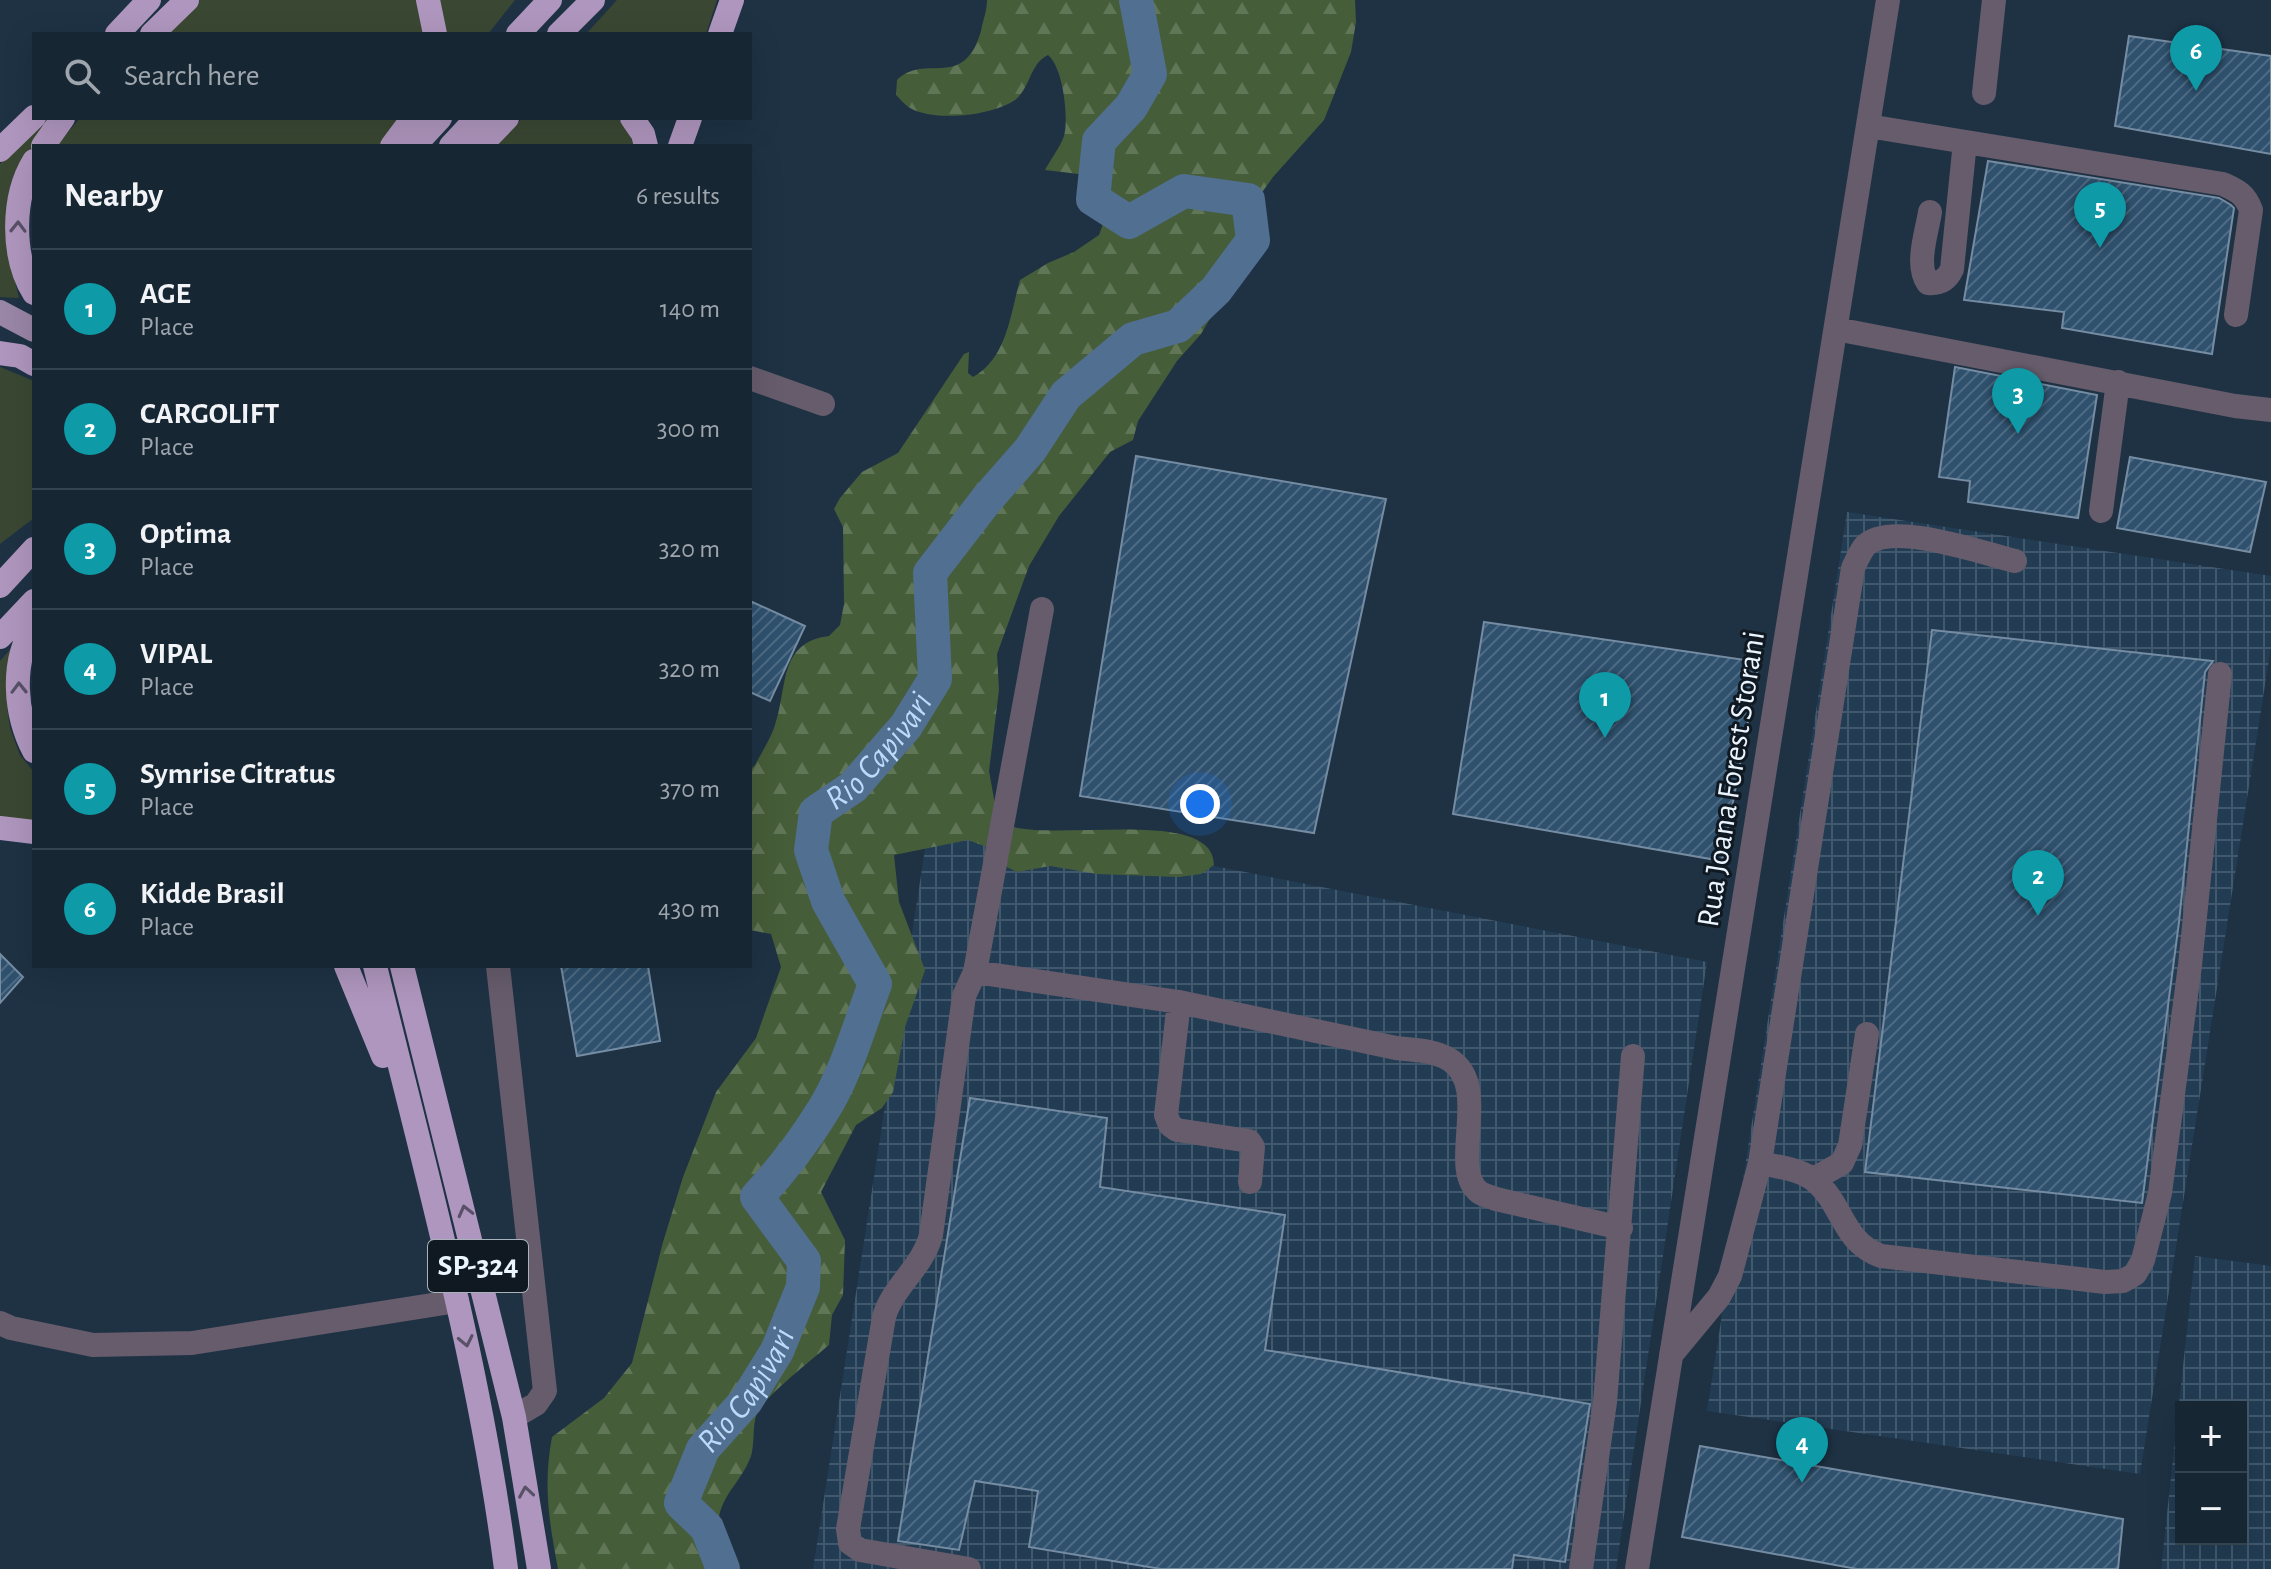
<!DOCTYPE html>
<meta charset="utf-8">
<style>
:root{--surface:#162633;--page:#23323f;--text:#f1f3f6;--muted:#9ea5ac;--line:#35434e;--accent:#5dceb9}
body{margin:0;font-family:"Alegreya Sans",sans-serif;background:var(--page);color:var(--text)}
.controls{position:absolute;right:24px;bottom:24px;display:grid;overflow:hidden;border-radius:0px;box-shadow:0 8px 32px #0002}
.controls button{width:72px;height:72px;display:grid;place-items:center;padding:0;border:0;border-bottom:2px solid var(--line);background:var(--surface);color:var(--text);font:40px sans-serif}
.you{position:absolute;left:1200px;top:804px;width:28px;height:28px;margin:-20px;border:6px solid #fff;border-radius:50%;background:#1a73e8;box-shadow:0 0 0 12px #1a73e833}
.badge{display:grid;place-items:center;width:52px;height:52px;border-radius:50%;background:var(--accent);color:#fff;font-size:26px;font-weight:700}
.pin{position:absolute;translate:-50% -66px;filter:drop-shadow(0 2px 4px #0008)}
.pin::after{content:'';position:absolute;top:42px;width:28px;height:24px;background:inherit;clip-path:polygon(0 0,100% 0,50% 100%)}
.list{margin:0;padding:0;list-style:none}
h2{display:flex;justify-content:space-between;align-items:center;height:104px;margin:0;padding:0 32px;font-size:34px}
h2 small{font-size:26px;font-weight:400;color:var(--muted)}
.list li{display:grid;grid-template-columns:52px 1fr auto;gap:24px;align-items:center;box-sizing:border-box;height:120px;padding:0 32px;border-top:2px solid var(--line)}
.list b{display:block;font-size:30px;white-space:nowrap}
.list p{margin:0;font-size:26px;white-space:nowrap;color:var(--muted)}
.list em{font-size:26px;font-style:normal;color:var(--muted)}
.icon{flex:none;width:44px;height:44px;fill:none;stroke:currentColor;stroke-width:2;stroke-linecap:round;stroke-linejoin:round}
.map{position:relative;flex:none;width:2271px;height:1569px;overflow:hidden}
.search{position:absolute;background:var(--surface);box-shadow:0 8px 32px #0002;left:32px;top:32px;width:720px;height:88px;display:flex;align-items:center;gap:20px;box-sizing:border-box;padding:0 28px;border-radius:0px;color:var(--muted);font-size:30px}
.panel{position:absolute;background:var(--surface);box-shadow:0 8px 32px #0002;left:32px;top:144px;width:720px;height:824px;border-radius:0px}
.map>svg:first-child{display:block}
</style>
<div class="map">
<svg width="2271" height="1569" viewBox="0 0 2271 1569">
<defs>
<pattern id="industrial-grid" width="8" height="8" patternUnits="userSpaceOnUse" patternTransform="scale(2)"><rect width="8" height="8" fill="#223c53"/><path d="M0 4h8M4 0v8" fill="none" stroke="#42596d"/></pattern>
<pattern id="forest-firs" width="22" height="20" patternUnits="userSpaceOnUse" patternTransform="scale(2)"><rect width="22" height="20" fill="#465d39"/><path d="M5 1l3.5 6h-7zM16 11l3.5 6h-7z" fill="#617557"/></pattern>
<pattern id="building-hatch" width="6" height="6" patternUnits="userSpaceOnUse" patternTransform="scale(2)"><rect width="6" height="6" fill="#2f516e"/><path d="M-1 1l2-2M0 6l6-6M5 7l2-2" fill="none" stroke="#4d6b84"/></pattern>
</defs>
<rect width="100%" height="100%" fill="#1e3244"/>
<!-- industrial -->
<path fill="url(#industrial-grid)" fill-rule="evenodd" d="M 1847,512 L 2271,576 L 2271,647 L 2140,1474 L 1707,1411 Z
M 931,811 L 1707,962 L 1616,1569 L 813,1569 Z
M 2195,1256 L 2271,1266 L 2271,1569 L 2161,1569 ZM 2241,1407 L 2241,1539 L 2181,1539 L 2181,1407 Z"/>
<!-- grass -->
<path fill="#3a4833" d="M 196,0 L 416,0 L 423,34 L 162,34 Z
M 437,0 L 515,0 L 488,34 L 443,34 Z
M 617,0 L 717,0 L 706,34 L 586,34 Z
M 45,118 L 57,118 L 9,255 L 19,298 L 0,297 L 0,164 Z
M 80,118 L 400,118 L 380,146 L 56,146 Z
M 524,118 L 617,118 L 627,127 L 634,146 L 493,146 L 513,125 Z
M 0,367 L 34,381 L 34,518 L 0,544 Z
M 14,645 L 8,678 L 7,707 L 10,728 L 20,755 L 34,772 L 34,821 L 0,817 L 0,661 Z"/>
<!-- forest -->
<path fill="url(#forest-firs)" d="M 987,0 L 1355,0 L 1356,22 L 1351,52 L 1324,120 L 1273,177 L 1250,209 L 1239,269 L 1201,334 L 1177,361 L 1138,421 L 1133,440 L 1110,452 L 1059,516 L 1029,566 L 997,654 L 999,690 L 989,771 L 998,821 C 1033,848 1214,802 1214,865 L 1201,874 L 1179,877 L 1097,874 L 1050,866 L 1017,872 L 1007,867 L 995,850 L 968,840 L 894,855 L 899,902 L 925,970 L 905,1027 L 893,1092 L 882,1108 L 856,1125 L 821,1192 L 845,1240 L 843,1295 L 832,1315 L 829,1345 C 814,1358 764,1397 757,1413 C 752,1426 755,1442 751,1456 C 746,1470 737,1481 729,1493 C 712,1519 717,1541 727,1569 L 558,1569 C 549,1521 543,1485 552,1437 L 604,1398 L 632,1363 L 663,1242 L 683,1177 L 716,1092 L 756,1038 L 781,967 L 771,934 L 750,930 L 750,770 L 755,765 C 762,752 771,738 775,725 C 788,688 778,642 829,636 L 840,625 L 844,604 L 843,527 L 834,509 L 840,498 L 862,472 L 898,453 L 964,354 L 969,352 L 968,373 L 973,377 C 1007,358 1010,315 1020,280 L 1048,263 L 1074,252 L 1099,235 L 1110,205 L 1087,175 L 1045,170 C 1051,159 1060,147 1064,136 C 1069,118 1063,67 1048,55 C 1030,63 1030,89 1015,100 C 992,116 934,122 910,108 C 905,105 900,99 896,95 L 897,80 C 926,52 963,92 981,31 C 983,20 987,11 987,0 Z"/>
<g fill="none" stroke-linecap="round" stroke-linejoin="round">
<!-- river -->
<path stroke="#516f90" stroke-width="34" id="s1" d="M 723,1569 L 707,1528 L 681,1503 L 703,1449 L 746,1401 L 777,1351 L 803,1287 L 804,1261 L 757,1197 C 781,1171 803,1143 822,1112 C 845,1077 860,1024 875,984 L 828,901 L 811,850 L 816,812 L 853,787 L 906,726 L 935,679 L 930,573 L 987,499 L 1030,450 L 1066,395 L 1133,339 L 1178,326 L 1216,290 L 1253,240 L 1248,200 L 1184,191 L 1129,222 L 1093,199 L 1099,141 L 1131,107 L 1150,74 L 1136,0"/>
</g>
<!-- building -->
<path fill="url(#building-hatch)" stroke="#758ca2" stroke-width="2" d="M 2129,36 L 2271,56 L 2271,154 L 2115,126 Z
M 1988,161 L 2219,198 L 2231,205 L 2234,208 L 2212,354 L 2062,328 L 2064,312 L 1964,300 Z
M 1955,367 L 2097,395 L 2078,518 L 1968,502 L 1970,481 L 1939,477 Z
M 1136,456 L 1386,499 L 1314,833 L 1080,796 Z
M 2130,457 L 2266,482 L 2250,552 L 2117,528 Z
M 750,601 L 805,626 L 770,701 L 750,692 Z
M 1484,622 L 1759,662 L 1722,861 L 1453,814 Z
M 1932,630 L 2213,661 L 2205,672 L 2179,922 L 2142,1203 L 1865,1172 Z
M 0,954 L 23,977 L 0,1003 Z
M 561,966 L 648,966 L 660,1041 L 577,1056 Z
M 970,1098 L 1107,1118 L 1100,1187 L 1285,1215 L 1265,1350 L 1590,1404 L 1565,1562 L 1514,1555 L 1512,1569 L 1161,1569 L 1029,1547 L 1038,1491 L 975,1481 L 959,1550 L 898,1541 Z
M 1700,1446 L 2123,1519 L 2118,1569 L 1857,1569 L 1682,1537 Z"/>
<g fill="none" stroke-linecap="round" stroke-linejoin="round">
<!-- minor -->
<path stroke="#665c6c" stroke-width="24" d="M 1984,93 L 1994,0
M 1868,126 L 2223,184 C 2238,191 2245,194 2251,210 L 2236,315
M 1930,212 C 1927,232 1915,265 1928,283 C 1940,284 1947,280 1952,269 L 1965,142
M 1836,329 L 2235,406 L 2271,410
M 750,378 L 823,404
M 2101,511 L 2118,382
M 498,966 L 545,1391 L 536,1404 L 514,1417
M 975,972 L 1042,609
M 1179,1002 L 1166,1115 L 1170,1125 L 1177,1130 L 1249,1141 L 1253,1147 L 1250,1182
M 1760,1163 C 1778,1167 1801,1169 1815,1181 C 1843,1204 1842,1242 1881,1256 L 2105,1282 L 2123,1281 L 2135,1274 L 2143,1260 L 2160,1193 L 2190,965 L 2220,674
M 1814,1179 L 1842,1163 L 1850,1145 L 1867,1034
M 0,1323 L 11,1328 L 93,1345 L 192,1343 L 457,1301
M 1671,1355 L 1719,1297 L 1730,1276 L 1760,1163 L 1853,568 C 1856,562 1860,552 1865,546 C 1890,520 1982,553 2015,561
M 969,1569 L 860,1550 L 850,1543 L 848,1529 L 884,1317 C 893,1286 923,1267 931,1235 L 964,996 L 975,972 L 1179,1002 L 1396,1048 C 1414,1050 1435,1050 1450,1060 C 1492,1087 1448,1168 1479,1192 C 1483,1195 1491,1197 1496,1199 L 1621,1228
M 1581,1569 L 1605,1402 L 1633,1056
M 1637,1569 L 1888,0"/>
<!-- major -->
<path stroke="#9a86a7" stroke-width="24" d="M 0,312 L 34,330"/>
<!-- highway -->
<path stroke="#af96be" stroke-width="24" d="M 428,0 L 435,34
M 117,34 L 149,0
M 152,34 L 187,0
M 518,34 L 550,0
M 559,34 L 593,0
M 720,34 L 732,0
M 632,118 L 643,134 L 646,146
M 43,146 L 63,118
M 392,146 L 413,118
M 414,146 L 440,118
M 451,146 L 477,118
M 480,146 L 507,118
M 680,146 L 690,118
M 0,150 L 34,117
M 34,161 C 12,197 11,256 34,293
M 0,353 L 20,356 L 34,364
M 0,586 L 34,549
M 34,626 C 10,662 15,715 34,751
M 0,637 L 34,601
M 0,828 L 34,832
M 346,966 L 383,1056
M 375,966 C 424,1166 480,1365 506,1569
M 402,966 L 514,1417 L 539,1569"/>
</g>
<!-- one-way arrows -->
<defs><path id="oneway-chevron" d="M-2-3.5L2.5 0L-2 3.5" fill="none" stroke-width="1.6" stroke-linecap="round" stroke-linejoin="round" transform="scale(2)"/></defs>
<g stroke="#585168">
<use href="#oneway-chevron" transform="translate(18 227) rotate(-89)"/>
<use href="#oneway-chevron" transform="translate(19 688) rotate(-91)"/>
<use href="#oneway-chevron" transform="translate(465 1211) rotate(-104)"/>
<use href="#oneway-chevron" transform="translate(466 1341) rotate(78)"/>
<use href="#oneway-chevron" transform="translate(526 1492) rotate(-99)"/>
</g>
<g text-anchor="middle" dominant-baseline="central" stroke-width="6" stroke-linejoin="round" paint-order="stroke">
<!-- shield labels -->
<rect fill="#101921" stroke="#a9b3bc" stroke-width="2" x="428" y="1240" width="100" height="52" rx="6"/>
<g font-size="30" font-weight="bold" fill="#ebf5ff">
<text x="478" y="1266">SP-324</text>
</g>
<!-- street labels -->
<g font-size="32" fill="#ebf5ff" stroke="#101921">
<text transform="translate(1731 779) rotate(-81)">Rua Joana Forest Storani</text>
</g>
<!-- water labels -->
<g font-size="34" font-style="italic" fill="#bcdafb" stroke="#101921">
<text stroke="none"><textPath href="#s1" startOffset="958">Rio Capivari</textPath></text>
<text stroke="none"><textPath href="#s1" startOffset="212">Rio Capivari</textPath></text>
</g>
</g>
</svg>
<div class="controls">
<button>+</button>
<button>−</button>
</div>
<div class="you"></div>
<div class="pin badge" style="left:1605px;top:738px;background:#0f9aa8">1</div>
<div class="pin badge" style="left:2038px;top:916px;background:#0f9aa8">2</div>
<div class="pin badge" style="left:2018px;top:434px;background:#0f9aa8">3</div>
<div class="pin badge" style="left:1802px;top:1483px;background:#0f9aa8">4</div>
<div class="pin badge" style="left:2100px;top:248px;background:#0f9aa8">5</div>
<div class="pin badge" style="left:2196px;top:91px;background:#0f9aa8">6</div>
<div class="search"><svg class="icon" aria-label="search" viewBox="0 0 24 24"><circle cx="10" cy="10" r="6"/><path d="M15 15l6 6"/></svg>Search here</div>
<section class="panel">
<h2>Nearby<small>6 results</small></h2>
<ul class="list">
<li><span class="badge" style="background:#0f9aa8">1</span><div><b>AGE</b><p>Place</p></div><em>140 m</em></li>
<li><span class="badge" style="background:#0f9aa8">2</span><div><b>CARGOLIFT</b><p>Place</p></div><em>300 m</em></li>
<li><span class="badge" style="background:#0f9aa8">3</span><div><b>Optima</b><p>Place</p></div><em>320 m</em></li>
<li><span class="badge" style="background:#0f9aa8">4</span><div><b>VIPAL</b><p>Place</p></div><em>320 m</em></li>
<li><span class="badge" style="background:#0f9aa8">5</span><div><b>Symrise Citratus</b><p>Place</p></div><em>370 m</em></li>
<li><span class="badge" style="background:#0f9aa8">6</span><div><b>Kidde Brasil</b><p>Place</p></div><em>430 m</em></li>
</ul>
</section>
</div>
